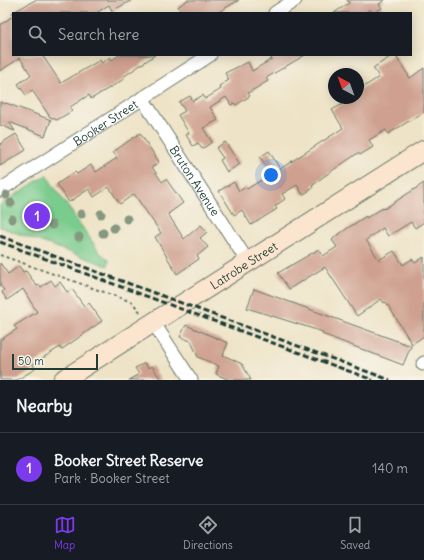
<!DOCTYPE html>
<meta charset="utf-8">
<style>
:root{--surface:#171b24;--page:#242831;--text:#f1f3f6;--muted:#9ea1a6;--line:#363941;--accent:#7c3aed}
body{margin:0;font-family:Delius,sans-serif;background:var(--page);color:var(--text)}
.compass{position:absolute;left:328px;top:68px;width:36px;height:36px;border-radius:50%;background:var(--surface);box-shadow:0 2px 10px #0003;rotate:319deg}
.scale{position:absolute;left:12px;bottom:10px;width:86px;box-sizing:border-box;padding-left:4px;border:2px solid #1f3d34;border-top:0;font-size:11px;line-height:14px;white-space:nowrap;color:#1f3d34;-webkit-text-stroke:3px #f7f3e8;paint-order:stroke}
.you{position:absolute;left:271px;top:175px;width:14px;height:14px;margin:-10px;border:3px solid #fff;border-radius:50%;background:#1a73e8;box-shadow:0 0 0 6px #1a73e833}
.badge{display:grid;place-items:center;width:26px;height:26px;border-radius:50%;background:var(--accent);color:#fff;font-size:13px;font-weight:700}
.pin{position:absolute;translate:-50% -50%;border:2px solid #fff;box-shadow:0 1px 4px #0006}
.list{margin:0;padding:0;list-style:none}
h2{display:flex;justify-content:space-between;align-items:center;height:52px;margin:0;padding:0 16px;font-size:17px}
h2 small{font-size:13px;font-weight:400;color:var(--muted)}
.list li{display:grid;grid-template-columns:26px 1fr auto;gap:12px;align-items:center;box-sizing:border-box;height:72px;padding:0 16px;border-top:1px solid var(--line)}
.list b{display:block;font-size:15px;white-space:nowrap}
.list p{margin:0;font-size:13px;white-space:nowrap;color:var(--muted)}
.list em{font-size:13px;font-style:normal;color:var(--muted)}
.icon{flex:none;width:22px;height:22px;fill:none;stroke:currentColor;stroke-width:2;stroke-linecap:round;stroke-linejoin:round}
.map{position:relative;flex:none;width:424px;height:380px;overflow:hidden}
.search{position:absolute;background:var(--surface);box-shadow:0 2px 10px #0003;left:12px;right:12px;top:12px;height:44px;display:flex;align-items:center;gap:10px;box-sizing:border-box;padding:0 14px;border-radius:0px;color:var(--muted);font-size:15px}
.sheet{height:124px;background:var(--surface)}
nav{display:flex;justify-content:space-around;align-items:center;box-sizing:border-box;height:56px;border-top:1px solid var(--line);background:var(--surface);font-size:11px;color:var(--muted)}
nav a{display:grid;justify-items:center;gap:2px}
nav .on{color:var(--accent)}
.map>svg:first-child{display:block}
</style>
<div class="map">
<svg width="424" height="380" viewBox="0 0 424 380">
<rect width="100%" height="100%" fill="#f7f3e8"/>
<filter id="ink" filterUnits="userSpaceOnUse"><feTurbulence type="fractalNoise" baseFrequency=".025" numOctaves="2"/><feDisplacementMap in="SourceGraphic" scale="8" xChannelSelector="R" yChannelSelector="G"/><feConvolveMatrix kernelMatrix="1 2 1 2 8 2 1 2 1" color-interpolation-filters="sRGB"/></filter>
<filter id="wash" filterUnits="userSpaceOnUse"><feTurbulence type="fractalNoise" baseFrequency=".012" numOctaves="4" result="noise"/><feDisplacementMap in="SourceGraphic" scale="16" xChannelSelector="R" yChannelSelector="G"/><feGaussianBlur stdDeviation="0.9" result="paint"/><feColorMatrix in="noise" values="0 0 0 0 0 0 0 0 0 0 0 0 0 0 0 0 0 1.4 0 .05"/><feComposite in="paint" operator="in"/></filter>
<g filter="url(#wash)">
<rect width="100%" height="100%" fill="#eee3c6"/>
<!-- green -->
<path fill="#7acc8e" stroke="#4c8461" d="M 46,175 L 100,253 L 109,260 L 108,266 L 0,227 L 0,205 Z"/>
<g id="blocks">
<!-- building -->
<path fill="#cfa08f" d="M 35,0 L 132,0 L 112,11 L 109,5 L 96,13 L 12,13 Z
M 187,0 L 239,0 L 217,13 L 182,13 L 178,7 Z
M 347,0 L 385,0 L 379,4 L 382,8 L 373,13 L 370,9 L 365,13 L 334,13 L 349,3 Z
M 13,16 L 13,55 L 42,55 L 61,83 L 100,60 L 102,63 L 110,57 L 112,60 L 119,55 L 155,55 L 123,77 L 124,79 L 91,99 L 89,95 L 70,107 L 72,111 L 57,120 L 50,117 L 32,90 L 26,95 L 18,84 L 31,75 L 20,58 L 0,71 L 0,25 Z
M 269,55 L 305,55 L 266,78 L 268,81 L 248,93 L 250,96 L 236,105 L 234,103 L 231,105 L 226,97 L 210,107 L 218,120 L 203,128 L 212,142 L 202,149 L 198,143 L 193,146 L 186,135 L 189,133 L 178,115 L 185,111 L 179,102 L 190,96 L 193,101 L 203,95 L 205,99 L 221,89 L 219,86 L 229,80 L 225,73 L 248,62 L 252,71 L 272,59 Z
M 393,55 L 395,55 L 410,78 L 424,68 L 424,112 L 388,134 L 386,130 L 369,140 L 373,147 L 360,155 L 358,153 L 323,177 L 312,186 L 313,188 L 303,195 L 297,185 L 282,194 L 285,199 L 275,206 L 277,209 L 251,225 L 242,210 L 234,215 L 219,191 L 234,182 L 239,191 L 246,187 L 247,189 L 271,174 L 260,157 L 269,151 L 280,169 L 343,128 L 332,110 L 353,98 L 358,98 L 358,95 L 361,93 L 359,90 L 379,77 L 373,68 Z
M 0,102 L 5,104 L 6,103 L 51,120 L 45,136 L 9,122 L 15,131 L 0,125 Z
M 140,133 L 159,162 L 152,167 L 162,182 L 166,179 L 183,203 L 168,214 L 184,239 L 201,225 L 207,232 L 200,238 L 208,247 L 197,256 L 199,259 L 177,274 L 155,237 L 161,233 L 134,194 L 120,204 L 109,187 L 94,197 L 89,189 L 69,202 L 57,184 L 75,172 L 77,174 L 91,165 L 96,172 L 117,158 L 113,152 Z
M 16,134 L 26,150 L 0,166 L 0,144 Z
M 225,142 L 240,164 L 227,172 L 220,160 L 223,158 L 216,148 Z
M 424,183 L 424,222 L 415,228 L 411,222 L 388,236 L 383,228 L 366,240 L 379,260 L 394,251 L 403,265 L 412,259 L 415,263 L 424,257 L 424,336 L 412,344 L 386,302 L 384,303 L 381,299 L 357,316 L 325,267 L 289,289 L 278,273 L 319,249 L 323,256 L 337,247 L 332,240 L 336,236 L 366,216 L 366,218 L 383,208 L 384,209 Z
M 0,263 L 8,274 L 19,266 L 23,272 L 26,271 L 37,286 L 40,285 L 41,287 L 51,280 L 55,286 L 60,282 L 67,292 L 72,289 L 84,306 L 89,303 L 102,321 L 61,350 L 60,347 L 33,364 L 35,369 L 17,380 L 0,380 L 0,340 L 17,329 L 14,326 L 37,312 L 23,289 L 7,300 L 2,292 L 4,290 L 0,285 Z
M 254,289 L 411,346 L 403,365 L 322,334 L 323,332 L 247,308 Z
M 186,325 L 228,343 L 223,355 L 242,364 L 251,380 L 229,380 L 216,374 L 219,366 L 198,357 L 191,341 L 180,337 Z
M 145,363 L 148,368 L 152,366 L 161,380 L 129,380 L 139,374 L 135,368 Z"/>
</g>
</g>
<g filter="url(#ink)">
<use href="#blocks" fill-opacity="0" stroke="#677767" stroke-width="1"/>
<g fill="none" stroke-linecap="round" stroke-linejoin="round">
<defs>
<g id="street">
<path d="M 275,13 L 295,0"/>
<path id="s1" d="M 142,98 L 248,262"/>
<path id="s2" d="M 0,190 L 210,55"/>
<path d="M 153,322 L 191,380"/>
<path d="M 423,364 L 424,363"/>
</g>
<g id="secondary">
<path id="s3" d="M 63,380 L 424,150"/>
</g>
</defs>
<!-- street casing -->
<use href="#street" stroke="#677767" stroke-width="15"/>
<!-- secondary casing -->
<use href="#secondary" stroke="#677767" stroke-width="21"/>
<!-- path -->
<path stroke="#677767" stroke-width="2" stroke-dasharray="3 3" stroke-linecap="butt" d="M 0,255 L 132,302 L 141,313"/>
<!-- street -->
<use href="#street" stroke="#fff" stroke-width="13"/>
<!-- secondary -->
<use href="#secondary" stroke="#fbe5cf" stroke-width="19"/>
<!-- rail -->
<path stroke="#1f3d34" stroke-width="3" stroke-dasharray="6 3" stroke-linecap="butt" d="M 0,236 L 390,380
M 0,242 L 373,380"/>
</g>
<!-- trees -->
<g fill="#869880">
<circle cx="6" cy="195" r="4.5"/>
<circle cx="11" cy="203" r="4.5"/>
<circle cx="81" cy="214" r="4.5"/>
<circle cx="101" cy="214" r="4.5"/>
<circle cx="12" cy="219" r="4.5"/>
<circle cx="127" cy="219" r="4.5"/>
<circle cx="52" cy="225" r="4.5"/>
<circle cx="114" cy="228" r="4.5"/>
<circle cx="103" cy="233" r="4.5"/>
<circle cx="79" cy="237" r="4.5"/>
</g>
</g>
<g text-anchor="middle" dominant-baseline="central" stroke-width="3" stroke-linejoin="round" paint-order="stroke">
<!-- street labels -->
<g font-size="12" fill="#1f3d34" stroke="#f7f3e8">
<text stroke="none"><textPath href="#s2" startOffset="125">Booker Street</textPath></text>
<text stroke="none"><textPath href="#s1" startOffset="98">Bruton Avenue</textPath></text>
<text stroke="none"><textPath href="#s3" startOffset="214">Latrobe Street</textPath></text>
</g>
</g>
</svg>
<svg class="compass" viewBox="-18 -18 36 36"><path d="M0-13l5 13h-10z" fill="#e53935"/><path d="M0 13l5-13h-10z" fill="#9ea1a6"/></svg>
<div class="scale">50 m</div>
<div class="you"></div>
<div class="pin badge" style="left:37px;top:216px">1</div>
<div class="search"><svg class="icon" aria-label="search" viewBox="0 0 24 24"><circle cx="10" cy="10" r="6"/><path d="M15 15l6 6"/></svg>Search here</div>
</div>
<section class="sheet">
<h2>Nearby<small></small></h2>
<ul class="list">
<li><span class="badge">1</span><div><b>Booker Street Reserve</b><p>Park · Booker Street</p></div><em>140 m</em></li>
</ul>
</section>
<nav>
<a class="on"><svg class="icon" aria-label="map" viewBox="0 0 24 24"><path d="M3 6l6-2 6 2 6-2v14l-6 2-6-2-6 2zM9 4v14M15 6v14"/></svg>Map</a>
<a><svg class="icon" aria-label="directions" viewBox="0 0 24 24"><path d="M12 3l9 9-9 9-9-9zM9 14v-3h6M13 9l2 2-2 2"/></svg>Directions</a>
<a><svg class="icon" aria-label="saved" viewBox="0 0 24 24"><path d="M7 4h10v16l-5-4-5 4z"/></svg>Saved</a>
</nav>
